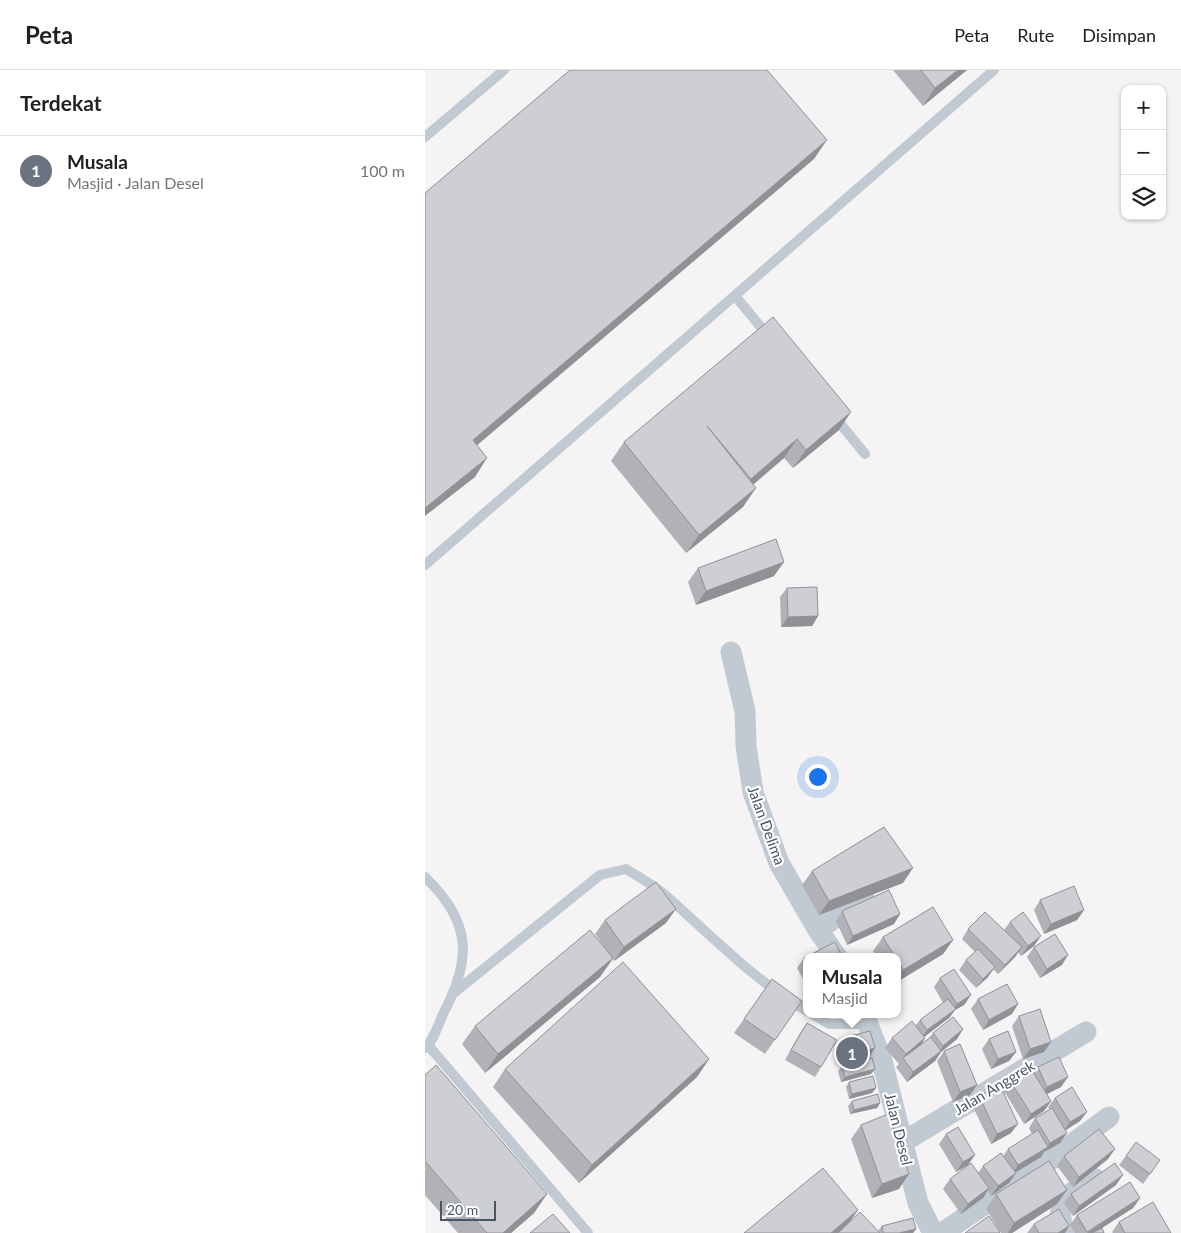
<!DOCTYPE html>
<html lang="id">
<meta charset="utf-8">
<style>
:root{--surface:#fff;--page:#f2f2f2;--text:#202124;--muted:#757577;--line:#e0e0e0;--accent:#1a73e8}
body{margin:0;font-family:Lato,sans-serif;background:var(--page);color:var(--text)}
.controls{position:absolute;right:15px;top:15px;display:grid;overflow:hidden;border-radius:10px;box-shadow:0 1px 4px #0004}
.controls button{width:45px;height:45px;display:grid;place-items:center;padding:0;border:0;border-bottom:1px solid var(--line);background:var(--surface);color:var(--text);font:25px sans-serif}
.scale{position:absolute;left:15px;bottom:12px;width:56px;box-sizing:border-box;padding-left:5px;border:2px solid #4a5661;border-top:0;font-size:14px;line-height:18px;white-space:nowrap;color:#4a5661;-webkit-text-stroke:4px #fff;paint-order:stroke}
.you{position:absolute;left:392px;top:706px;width:18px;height:18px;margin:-12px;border:4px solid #fff;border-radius:50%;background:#1a73e8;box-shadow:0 0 0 8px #1a73e833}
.badge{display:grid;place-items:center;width:32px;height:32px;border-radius:50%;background:var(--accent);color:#fff;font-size:16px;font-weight:700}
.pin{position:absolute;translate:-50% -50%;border:2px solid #fff;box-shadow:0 1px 5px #0006}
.popup{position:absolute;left:378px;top:883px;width:98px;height:65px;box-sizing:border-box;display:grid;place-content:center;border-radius:10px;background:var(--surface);filter:drop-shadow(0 1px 4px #0005);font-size:16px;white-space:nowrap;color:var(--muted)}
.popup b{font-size:19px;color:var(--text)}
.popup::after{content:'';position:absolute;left:50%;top:100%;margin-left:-10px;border:10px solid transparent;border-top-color:var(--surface)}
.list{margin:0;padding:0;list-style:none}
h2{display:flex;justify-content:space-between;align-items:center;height:65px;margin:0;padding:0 20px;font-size:21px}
h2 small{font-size:16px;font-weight:400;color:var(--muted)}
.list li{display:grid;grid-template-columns:32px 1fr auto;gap:15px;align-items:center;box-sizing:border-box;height:70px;padding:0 20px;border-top:1px solid var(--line)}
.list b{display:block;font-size:19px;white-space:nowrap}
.list p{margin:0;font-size:16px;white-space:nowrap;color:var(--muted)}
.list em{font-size:16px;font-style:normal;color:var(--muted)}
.icon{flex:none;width:28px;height:28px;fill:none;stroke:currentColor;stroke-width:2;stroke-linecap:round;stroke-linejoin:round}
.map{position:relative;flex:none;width:756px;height:1163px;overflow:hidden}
header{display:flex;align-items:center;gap:30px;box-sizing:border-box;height:70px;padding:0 25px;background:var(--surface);border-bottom:1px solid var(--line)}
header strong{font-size:24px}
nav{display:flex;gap:28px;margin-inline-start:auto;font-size:18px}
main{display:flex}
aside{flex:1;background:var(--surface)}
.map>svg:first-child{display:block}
</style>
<header>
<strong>Peta</strong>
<nav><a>Peta</a><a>Rute</a><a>Disimpan</a></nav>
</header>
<main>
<aside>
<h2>Terdekat<small></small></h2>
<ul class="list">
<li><span class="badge" style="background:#6b7280">1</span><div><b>Musala</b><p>Masjid · Jalan Desel</p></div><em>100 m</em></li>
</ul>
</aside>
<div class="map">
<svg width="756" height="1163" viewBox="0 0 756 1163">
<rect width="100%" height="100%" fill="#f5f3f3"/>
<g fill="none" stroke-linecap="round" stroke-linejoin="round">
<!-- service -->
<path stroke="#c1cad2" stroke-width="10" d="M 0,67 L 79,0
M 311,227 L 344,267
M 409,346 L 440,384
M 0,495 L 569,0
M 0,807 C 47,852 47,889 18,944 C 13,955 9,970 0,978
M 30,922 L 175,805 L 201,799 C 214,807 228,815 239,824 C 286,865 328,910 382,941
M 387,944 L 404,954 L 443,954
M 3,975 L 163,1163"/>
<!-- minor -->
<path stroke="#c1cad2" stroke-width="21" d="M 306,582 L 320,641 L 321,676 L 328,722 L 354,793 L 393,860 L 412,887
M 393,860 L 415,844 L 442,833
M 439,944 L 457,991 L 493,1133 L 508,1163
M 478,1072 L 661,962
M 517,1163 L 620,1094 L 684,1047
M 640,1163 C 627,1130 644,1125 669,1108"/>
</g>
<!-- wall -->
<path fill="#b0b2b7" d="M 468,0 L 542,0 L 498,36 Z
M 414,360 L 368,398 L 359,388 L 328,415 L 318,437 L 261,483 L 186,391 L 199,372 Z
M 273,498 L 349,506 L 271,535 L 263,512 Z
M 362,518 L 393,546 L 387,556 L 356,557 L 355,527 Z
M 387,801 L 478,813 L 394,845 L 377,815 Z
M 615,830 L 659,840 L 652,850 L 619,864 L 609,840 Z
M 417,841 L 475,844 L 469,854 L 422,875 L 411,851 Z
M 180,850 L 241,853 L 189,891 L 188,889 L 175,907 L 60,1003 L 37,974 L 50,956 L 178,875 L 170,864 Z
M 585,852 L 609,876 L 596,886 L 593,882 L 590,887 L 573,904 L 568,899 L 563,907 L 551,918 L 534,900 L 541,890 L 550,882 L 537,869 L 543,859 L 579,860 Z
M 458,867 L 528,870 L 518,884 L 472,912 L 472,887 L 452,887 L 448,881 Z
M 609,877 L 637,895 L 615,908 L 602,887 Z
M 382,887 L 382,916 L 372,898 L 379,888 Z
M 515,908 L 546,925 L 539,935 L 530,940 L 524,948 L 499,967 L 500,968 L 496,974 L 504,968 L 508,963 L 538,959 L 532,969 L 516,982 L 510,991 L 482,1012 L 471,997 L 474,994 L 460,978 L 467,968 L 490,956 L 495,950 L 518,933 L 509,917 Z
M 347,909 L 377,931 L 340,984 L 309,963 Z
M 553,929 L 587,944 L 558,960 L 546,939 Z
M 594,946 L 619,982 L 598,989 L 587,956 Z
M 382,953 L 396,997 L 390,1007 L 360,990 L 375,963 Z
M 418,968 L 450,978 L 443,988 L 415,995 L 411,978 Z
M 564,969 L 591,982 L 584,991 L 566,999 L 557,979 Z
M 519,981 L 552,1015 L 545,1025 L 528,1032 L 512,991 Z
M 284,989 L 272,1007 L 154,1113 L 68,1017 L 80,999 Z
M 417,996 L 450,999 L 446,1004 L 416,1012 L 413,1001 Z
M 613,997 L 636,1017 L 621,1024 L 626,1031 L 619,1041 L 599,1054 L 579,1021 L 586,1012 L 609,1003 Z
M 0,1005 L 122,1124 L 109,1143 L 86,1163 L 33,1163 L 0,1125 Z
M 424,1012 L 451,1018 L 447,1023 L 424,1029 L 421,1017 Z
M 554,1026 L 586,1063 L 566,1074 L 547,1035 Z
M 630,1028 L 655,1051 L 640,1060 L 635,1073 L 619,1082 L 616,1087 L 590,1103 L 591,1103 L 584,1113 L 566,1126 L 563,1121 L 558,1128 L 536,1144 L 518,1119 L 525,1109 L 553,1103 L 558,1096 L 578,1086 L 583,1079 L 607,1064 L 604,1058 L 610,1048 L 625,1040 L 623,1037 Z
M 427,1031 L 455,1033 L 452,1038 L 425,1044 L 423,1036 Z
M 436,1055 L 474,1119 L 447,1128 L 426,1069 Z
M 521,1064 L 543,1095 L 531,1102 L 514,1074 Z
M 639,1086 L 683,1089 L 648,1117 L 632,1096 Z
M 701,1086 L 735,1090 L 718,1114 L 694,1095 Z
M 691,1115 L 648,1146 L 639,1133 L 646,1124 Z
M 571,1124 L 632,1134 L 587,1163 L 576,1163 L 561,1139 Z
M 715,1128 L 708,1138 L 677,1158 L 679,1163 L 650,1163 L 645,1155 L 652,1145 Z
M 433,1140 L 425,1152 L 453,1162 L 453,1161 L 457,1156 L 491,1159 L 488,1163 L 413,1163 Z
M 694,1152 L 746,1163 L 688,1163 L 687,1162 Z
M 609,1154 L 640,1163 L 602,1163 Z"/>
<!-- shaded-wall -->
<path fill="#909195" d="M 533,0 L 542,0 L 498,36 L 510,18 Z
M 402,70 L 389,89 L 36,389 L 48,370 Z
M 426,342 L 414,360 L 368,398 L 381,380 Z
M 372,369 L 359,388 L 313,427 L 326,409 Z
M 62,388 L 50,407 L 0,446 L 0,438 Z
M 331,418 L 318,437 L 261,483 L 274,465 Z
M 359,492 L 349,506 L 271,535 L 281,521 Z
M 393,546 L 387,556 L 356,557 L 363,547 Z
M 488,798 L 478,813 L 394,845 L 404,831 Z
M 251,839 L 241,853 L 189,891 L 199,877 Z
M 659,840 L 652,850 L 619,864 L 626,854 Z
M 475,844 L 469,854 L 422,875 L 428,866 Z
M 616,866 L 609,876 L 596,886 L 603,876 Z
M 528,870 L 518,884 L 472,912 L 472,909 L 478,900 Z
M 597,877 L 590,887 L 573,904 L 580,895 Z
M 643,885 L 637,895 L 615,908 L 622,899 Z
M 188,888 L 175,907 L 60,1003 L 73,984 Z
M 570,897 L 563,907 L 551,918 L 558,909 Z
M 546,925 L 539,935 L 530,940 L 524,948 L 495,970 L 502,960 L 525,943 L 532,934 Z
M 593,934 L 587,944 L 558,960 L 564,950 Z
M 538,959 L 532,969 L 516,982 L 510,991 L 482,1012 L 488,1002 L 513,984 L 518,976 Z
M 500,968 L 494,978 L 478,988 L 481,984 Z
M 626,972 L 619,982 L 598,989 L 605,979 Z
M 450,978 L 443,988 L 415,995 L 422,986 Z
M 591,982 L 584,991 L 566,999 L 573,989 Z
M 284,989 L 272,1007 L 154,1113 L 167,1095 Z
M 450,999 L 446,1004 L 416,1012 L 420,1007 Z
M 643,1007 L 636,1017 L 616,1027 L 622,1017 Z
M 552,1015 L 545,1025 L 528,1032 L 535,1022 Z
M 451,1018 L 447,1023 L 424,1029 L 427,1024 Z
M 626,1031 L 619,1041 L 599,1054 L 606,1044 Z
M 455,1033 L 452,1038 L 425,1044 L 429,1040 Z
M 662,1042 L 655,1051 L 638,1062 L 645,1052 Z
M 593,1054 L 586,1063 L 566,1074 L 572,1064 Z
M 642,1063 L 635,1073 L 619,1082 L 616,1087 L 586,1105 L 593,1095 L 622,1078 L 625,1073 Z
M 690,1079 L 683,1089 L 648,1117 L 654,1107 Z
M 550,1085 L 543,1095 L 531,1102 L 538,1092 Z
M 591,1103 L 584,1113 L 566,1126 L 573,1116 Z
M 484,1104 L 474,1119 L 447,1128 L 457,1114 Z
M 698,1105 L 691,1115 L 648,1146 L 654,1136 Z
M 564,1118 L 558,1128 L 536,1144 L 543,1134 Z
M 642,1120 L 632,1134 L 587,1163 L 583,1163 L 589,1153 Z
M 122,1124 L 109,1143 L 86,1163 L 78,1163 Z
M 715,1128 L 708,1138 L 669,1163 L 662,1163 Z
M 433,1140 L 423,1154 L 413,1163 L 406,1163 Z
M 644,1156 L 640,1163 L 633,1163 Z
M 491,1159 L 488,1163 L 474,1163 Z"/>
<!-- building -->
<path fill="#cdcfd5" stroke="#909195" d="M 145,0 L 342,0 L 402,70 L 48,370 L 62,388 L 0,438 L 0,123 Z
M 496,0 L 533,0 L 510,18 Z
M 348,247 L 426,342 L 381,380 L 372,369 L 326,409 L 282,356 L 331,418 L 274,465 L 199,372 Z
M 351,469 L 359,492 L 281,521 L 273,498 Z
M 392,517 L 393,546 L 363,547 L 362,518 Z
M 459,757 L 488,798 L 404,831 L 387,801 Z
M 231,812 L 251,839 L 199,877 L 180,850 Z
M 649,816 L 659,840 L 626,854 L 615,830 Z
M 464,820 L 475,844 L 428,866 L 417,841 Z
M 508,837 L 528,870 L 478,900 L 472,889 L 472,887 L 470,887 L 458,867 Z
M 560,842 L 597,877 L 580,895 L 543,859 Z
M 598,842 L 616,866 L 603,876 L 585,852 Z
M 165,860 L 188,888 L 73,984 L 50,956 Z
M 630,864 L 643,885 L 622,899 L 609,877 Z
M 410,872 L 417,887 L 382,887 L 382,893 L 379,888 Z
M 553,879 L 570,897 L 558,909 L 541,890 Z
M 198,892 L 284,989 L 167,1095 L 80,999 Z
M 529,899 L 546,925 L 532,934 L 515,908 Z
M 347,909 L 377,931 L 350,970 L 319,949 Z
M 582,914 L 593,934 L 564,950 L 553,929 Z
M 523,929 L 531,939 L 502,960 L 495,950 Z
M 615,939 L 626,972 L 605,979 L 594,946 Z
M 528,947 L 538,959 L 518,976 L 508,963 Z
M 487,951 L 500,968 L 481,984 L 467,968 Z
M 382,953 L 412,970 L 396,997 L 366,980 Z
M 445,961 L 450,978 L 422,986 L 418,968 Z
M 583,961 L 591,982 L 573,989 L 564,969 Z
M 506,967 L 516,981 L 488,1002 L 478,988 Z
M 535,974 L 552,1015 L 535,1022 L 519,981 Z
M 634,987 L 643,1007 L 622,1017 L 613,997 Z
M 447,988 L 450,999 L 420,1007 L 417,996 Z
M 11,995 L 122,1124 L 78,1163 L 62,1163 L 0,1091 L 0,1005 Z
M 606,999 L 626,1031 L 606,1044 L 586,1012 Z
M 448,1006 L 451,1018 L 427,1024 L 424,1012 Z
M 575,1015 L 593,1054 L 572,1064 L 554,1026 Z
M 647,1017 L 662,1042 L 645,1052 L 630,1028 Z
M 453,1024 L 455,1033 L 429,1040 L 427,1031 Z
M 627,1038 L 642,1063 L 625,1073 L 610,1048 Z
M 463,1044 L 484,1104 L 457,1114 L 436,1055 Z
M 533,1057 L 550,1085 L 538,1092 L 521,1064 Z
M 674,1059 L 690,1079 L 654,1107 L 639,1086 Z
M 613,1060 L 623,1077 L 593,1095 L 583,1079 Z
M 711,1072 L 735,1090 L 725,1104 L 701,1086 Z
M 576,1083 L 591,1103 L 573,1116 L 558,1096 Z
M 624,1091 L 642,1120 L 589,1153 L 571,1124 Z
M 546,1093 L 564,1118 L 543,1134 L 525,1109 Z
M 690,1093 L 698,1105 L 654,1136 L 646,1124 Z
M 398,1098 L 433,1140 L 406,1163 L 319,1163 Z
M 705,1112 L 715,1128 L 662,1162 L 652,1145 Z
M 728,1132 L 746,1163 L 700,1163 L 694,1152 Z
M 634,1139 L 644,1156 L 633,1163 L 614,1163 L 609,1154 Z
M 435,1142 L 455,1163 L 413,1163 Z
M 128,1144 L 145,1163 L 105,1163 Z
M 564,1146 L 575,1162 L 574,1163 L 540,1163 Z
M 488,1148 L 491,1159 L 474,1163 L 458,1163 L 457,1156 Z
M 677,1158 L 679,1163 L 667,1163 Z"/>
<g text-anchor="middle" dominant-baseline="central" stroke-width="4.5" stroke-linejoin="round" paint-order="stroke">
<!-- street labels -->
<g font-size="15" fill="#4a5661" stroke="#fff">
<text transform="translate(342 755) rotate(70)">Jalan Delima</text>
<text transform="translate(569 1017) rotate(-31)">Jalan Anggrek</text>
<text transform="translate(474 1059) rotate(76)">Jalan Desel</text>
</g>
</g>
</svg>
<div class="controls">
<button>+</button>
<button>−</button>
<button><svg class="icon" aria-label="layers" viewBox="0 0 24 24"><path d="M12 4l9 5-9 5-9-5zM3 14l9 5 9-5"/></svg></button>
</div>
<div class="scale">20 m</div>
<div class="you"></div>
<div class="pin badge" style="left:427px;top:983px;background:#6b7280">1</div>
<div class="popup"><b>Musala</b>Masjid</div>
</div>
</main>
